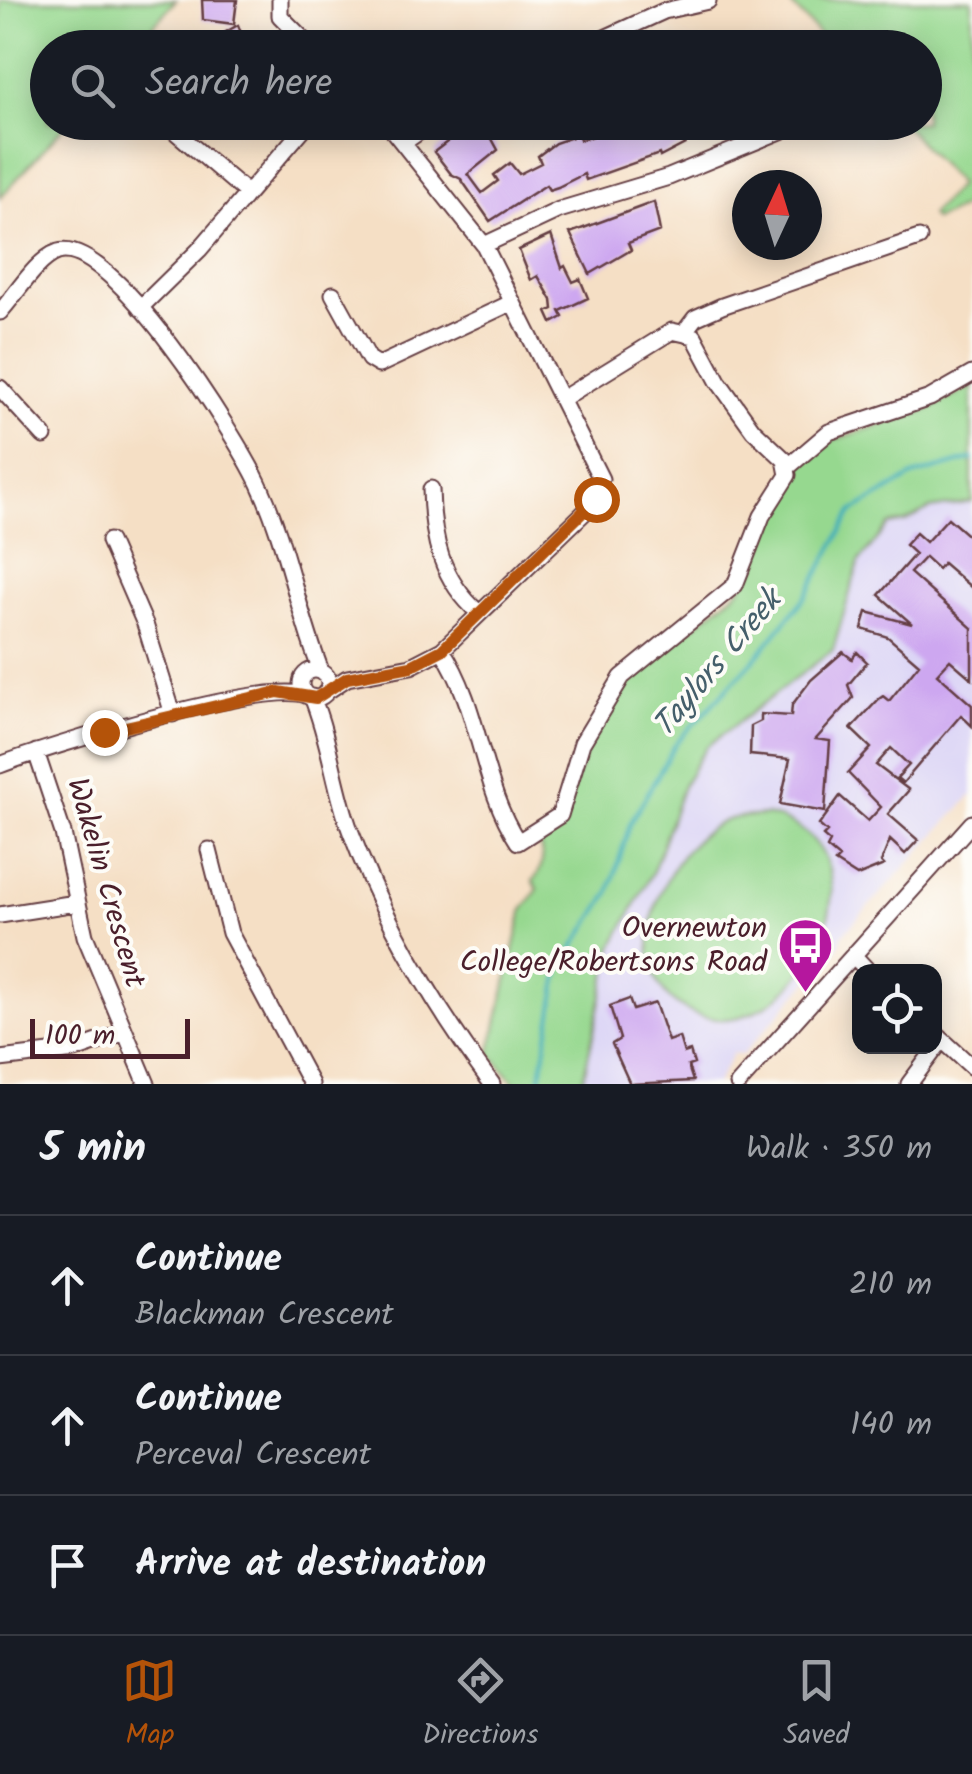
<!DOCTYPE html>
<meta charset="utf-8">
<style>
:root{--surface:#171b24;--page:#242831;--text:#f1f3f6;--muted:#9ea1a6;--line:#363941;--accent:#b45309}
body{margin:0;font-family:Kalam,sans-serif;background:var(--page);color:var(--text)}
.controls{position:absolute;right:30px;bottom:30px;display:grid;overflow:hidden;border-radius:20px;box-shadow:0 5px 25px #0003}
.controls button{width:90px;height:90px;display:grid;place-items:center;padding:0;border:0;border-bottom:2px solid var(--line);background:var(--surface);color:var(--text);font:50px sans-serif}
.compass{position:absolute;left:732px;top:170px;width:90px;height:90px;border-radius:50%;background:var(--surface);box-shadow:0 5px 25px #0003;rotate:4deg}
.scale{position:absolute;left:30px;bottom:25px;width:160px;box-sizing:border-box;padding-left:10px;border:5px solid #4a1f2b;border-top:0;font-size:28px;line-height:35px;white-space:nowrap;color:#4a1f2b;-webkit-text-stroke:8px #fdfcf7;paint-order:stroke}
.stop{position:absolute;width:30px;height:30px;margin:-22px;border:8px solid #b45309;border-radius:50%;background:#fff}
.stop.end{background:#b45309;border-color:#fff;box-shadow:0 2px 10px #0008}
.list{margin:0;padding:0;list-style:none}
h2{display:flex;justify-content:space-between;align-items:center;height:130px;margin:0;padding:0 40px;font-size:42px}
h2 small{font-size:32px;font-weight:400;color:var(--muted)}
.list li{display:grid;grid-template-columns:65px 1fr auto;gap:30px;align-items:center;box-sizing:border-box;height:140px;padding:0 40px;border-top:2px solid var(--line)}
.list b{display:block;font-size:38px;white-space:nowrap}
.list p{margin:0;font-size:32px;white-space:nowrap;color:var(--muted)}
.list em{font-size:32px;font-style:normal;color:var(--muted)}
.icon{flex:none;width:55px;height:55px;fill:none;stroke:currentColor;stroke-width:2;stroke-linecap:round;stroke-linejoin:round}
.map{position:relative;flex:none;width:972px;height:1084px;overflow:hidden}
.search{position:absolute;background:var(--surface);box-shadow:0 5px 25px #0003;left:30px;right:30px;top:30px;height:110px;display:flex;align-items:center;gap:25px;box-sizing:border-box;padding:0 35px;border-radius:55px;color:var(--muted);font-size:38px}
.sheet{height:550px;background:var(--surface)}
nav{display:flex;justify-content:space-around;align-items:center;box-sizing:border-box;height:140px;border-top:2px solid var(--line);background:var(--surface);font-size:28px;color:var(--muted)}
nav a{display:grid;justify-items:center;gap:5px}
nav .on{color:var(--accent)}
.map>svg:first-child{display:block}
</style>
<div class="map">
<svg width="972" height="1084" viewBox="0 0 972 1084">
<rect width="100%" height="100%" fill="#fdfcf7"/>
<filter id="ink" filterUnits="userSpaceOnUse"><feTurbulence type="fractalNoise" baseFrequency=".01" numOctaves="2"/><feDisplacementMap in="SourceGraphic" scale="20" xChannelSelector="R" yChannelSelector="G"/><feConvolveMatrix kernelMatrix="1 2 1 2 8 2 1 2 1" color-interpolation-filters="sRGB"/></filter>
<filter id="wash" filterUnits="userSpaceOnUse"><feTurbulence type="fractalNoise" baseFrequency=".0048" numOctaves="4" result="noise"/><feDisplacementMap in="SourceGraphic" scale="40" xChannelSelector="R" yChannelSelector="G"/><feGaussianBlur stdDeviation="2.25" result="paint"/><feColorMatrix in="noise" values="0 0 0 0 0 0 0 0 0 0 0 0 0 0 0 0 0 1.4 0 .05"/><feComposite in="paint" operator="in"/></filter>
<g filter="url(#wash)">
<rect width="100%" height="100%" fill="#f5dfc5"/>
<!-- built -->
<path fill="#dcd5f6" d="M 972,502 L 972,795 L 843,934 L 838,948 L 771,1023 L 742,1055 L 733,1053 L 716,1084 L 582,1084 L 613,947 L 654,869 L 684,783 L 706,747 L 833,650 L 859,562 L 889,524 L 905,522 L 930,509 Z"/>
<!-- green -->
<path fill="#96d88f" stroke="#707c5d" stroke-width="2.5" d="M 0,0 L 176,0 L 134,47 L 48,48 L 48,122 L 67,123 L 0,198 Z
M 787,0 L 972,0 L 972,203 L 934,220 L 930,215 L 959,185 L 902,123 L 924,122 L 924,48 L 831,47 Z
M 972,386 L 972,502 L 930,509 L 905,522 L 889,525 L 859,562 L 833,650 L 706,747 L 684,783 L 654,869 L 613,947 L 582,1084 L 516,1084 L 490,1054 L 523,910 L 538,889 L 533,881 C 545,866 544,855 537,838 L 560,822 L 588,745 L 632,676 L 740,589 L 764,526 L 804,462 L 824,443 L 927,410 Z
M 767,815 C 913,848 780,1084 674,1002 C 619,957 666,847 722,822 C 735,816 752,816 767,815 Z"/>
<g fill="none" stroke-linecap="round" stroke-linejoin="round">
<!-- stream -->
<path stroke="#3eaeb9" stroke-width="4" d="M 540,1080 L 560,969 L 609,893 L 630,824 L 676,743 L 755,659 L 806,596 L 852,512 L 913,476 L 972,459"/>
</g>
<g id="blocks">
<!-- building -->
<path fill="#cda7f0" d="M 202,0 L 237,0 L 234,24 L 203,20 Z
M 238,25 L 247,48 L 198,48 Z
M 473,122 L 520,122 L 491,137 L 498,150 L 468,174 L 482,193 L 498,181 L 494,175 L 510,163 L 519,174 L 541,163 L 538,156 L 555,143 L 578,135 L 580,140 L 640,122 L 673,122 L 685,144 L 660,157 L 659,154 L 586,180 L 584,174 L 558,187 L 549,190 L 546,185 L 490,221 L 461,179 L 451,174 L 434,152 Z
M 654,202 L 660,231 L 628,243 L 631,250 L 590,274 L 570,233 Z
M 551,235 L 562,268 L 565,266 L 573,282 L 580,279 L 588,298 L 560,311 L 563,317 L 552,323 L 547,312 L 553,309 L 552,300 L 538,276 L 531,280 L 519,250 Z
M 948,518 L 972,539 L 972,588 L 943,563 L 938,569 L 925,557 L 910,573 L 972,628 L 972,679 L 950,660 L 937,674 L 972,705 L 972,726 L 961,715 L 903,783 L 897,778 L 909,765 L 891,748 L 876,765 L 909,790 L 888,814 L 918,840 L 905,854 L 890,840 L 881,862 L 884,865 L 857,876 L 835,862 L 839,858 L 827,848 L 830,842 L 823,836 L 827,832 L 819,825 L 840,796 L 868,821 L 881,807 L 848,773 L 871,748 L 851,729 L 879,699 L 883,696 L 889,701 L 919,664 L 888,637 L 862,629 L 867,612 L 912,624 L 879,595 L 915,554 L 905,545 L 916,533 L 926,542 Z
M 843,652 L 852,659 L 857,652 L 867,662 L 848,685 L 853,698 L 816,739 L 830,741 L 825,812 L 780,804 L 790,759 L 750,755 L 751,726 L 761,721 L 761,714 L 791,716 L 792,705 L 811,680 Z
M 629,999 L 633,1010 L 655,1003 L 668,1041 L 679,1037 L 684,1053 L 690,1051 L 694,1064 L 688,1066 L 693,1081 L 630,1084 L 612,1044 L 620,1039 L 610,1006 Z"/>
</g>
</g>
<g filter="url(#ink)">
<use href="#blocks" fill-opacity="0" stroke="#643c42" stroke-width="2.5"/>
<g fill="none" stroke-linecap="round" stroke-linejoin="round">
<defs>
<path id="minor" d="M 280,0 L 280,16 L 312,48
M 583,48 L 664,11 L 708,1
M 164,122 L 247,193
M 403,143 L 433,122
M 484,245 L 559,210 L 669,177 L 788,128 L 816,122
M 333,294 L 369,359 L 379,365 L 513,302
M 140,308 L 199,250 L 309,122
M 0,312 C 15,296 37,259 58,252 C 112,236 237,438 258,482 C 287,543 297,610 321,671
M 685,331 L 695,318 L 722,306 L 919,238
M 0,388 L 44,436
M 788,467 L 829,432 L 930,398 L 972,374
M 431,489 C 432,538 441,580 479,613
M 109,541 L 145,624 L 173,714
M 442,650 C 481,709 480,784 518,842 L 560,815 L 582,743 L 622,677 L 735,585 L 762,516 L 788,475 L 785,460 L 753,430 L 718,381 L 694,336 L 672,331 L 562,399
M301 684a14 14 0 1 1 28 0a14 14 0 1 1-28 0Z
M 326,692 L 347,678 L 411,666 L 442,650 L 590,507 L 601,479 L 484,245 L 386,122
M 312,697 C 330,740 334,787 350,830 C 384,921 434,1006 492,1084
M 36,752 L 63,833 L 85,936 L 147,1084
M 0,765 C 47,747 271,677 308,696
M 209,850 L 230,933 L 311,1084
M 0,915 L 76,903
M 854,956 L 869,972
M 938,1036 L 972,1067
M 0,1059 L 75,1050 L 123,1033
M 738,1084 L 972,823
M 909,1084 L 942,1040"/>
</defs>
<!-- minor casing -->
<use href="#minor" stroke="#643c42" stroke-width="19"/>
<!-- minor -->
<use href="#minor" stroke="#fff" stroke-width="15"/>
</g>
</g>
<g fill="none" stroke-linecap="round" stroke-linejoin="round" filter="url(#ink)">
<!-- route -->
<path stroke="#b45309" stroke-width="12" d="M 104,732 L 278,692 L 316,698 L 347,678 L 411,666 L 442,650 L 596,499"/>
</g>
<!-- icons -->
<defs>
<symbol id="bus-pin" viewBox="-11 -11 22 30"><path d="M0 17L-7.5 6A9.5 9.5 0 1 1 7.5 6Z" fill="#b5179e" stroke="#fdfcf7"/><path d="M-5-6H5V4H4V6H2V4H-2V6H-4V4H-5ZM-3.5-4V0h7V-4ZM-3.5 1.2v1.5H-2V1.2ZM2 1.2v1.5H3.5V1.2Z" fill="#fff"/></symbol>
</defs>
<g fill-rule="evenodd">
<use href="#bus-pin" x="774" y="914" width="63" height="86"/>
</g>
<g text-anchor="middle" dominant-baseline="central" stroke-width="8" stroke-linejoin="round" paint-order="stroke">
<!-- street labels -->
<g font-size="30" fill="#4a1f2b" stroke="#fdfcf7">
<text transform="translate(105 883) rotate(74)">Wakelin Crescent</text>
</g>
<!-- poi labels -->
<g font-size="30" fill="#4a1f2b" stroke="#fdfcf7" text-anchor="end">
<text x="767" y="929">Overnewton<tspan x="767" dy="34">College/Robertsons Road</tspan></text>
</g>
<!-- water labels -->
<g font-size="32" font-style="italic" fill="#455f6b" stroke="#fdfcf7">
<text transform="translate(718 664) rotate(-50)">Taylors Creek</text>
</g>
</g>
</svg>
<div class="controls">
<button><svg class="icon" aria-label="locate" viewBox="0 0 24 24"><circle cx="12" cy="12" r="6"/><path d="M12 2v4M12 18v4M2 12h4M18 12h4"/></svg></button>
</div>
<svg class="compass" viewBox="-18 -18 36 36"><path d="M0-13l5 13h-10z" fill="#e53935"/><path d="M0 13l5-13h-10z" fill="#9ea1a6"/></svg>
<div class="scale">100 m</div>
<div class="stop" style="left:596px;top:499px"></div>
<div class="stop end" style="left:104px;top:732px"></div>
<div class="search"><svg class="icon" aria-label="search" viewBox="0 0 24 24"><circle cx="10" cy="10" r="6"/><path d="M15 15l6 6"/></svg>Search here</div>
</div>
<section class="sheet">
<h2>5 min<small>Walk · 350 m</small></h2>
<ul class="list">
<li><svg class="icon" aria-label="ahead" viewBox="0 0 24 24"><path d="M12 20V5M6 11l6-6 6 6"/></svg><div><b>Continue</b><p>Blackman Crescent</p></div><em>210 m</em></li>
<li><svg class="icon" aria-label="ahead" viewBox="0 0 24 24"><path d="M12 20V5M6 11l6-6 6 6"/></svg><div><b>Continue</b><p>Perceval Crescent</p></div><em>140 m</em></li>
<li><svg class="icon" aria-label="arrive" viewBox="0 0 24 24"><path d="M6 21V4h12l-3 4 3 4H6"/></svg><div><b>Arrive at destination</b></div></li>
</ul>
</section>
<nav>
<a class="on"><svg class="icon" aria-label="map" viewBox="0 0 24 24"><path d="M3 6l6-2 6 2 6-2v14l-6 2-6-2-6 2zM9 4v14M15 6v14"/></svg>Map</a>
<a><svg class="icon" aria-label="directions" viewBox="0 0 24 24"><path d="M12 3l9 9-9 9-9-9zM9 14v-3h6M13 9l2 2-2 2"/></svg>Directions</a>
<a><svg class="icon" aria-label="saved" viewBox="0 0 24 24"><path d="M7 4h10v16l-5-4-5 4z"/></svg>Saved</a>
</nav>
